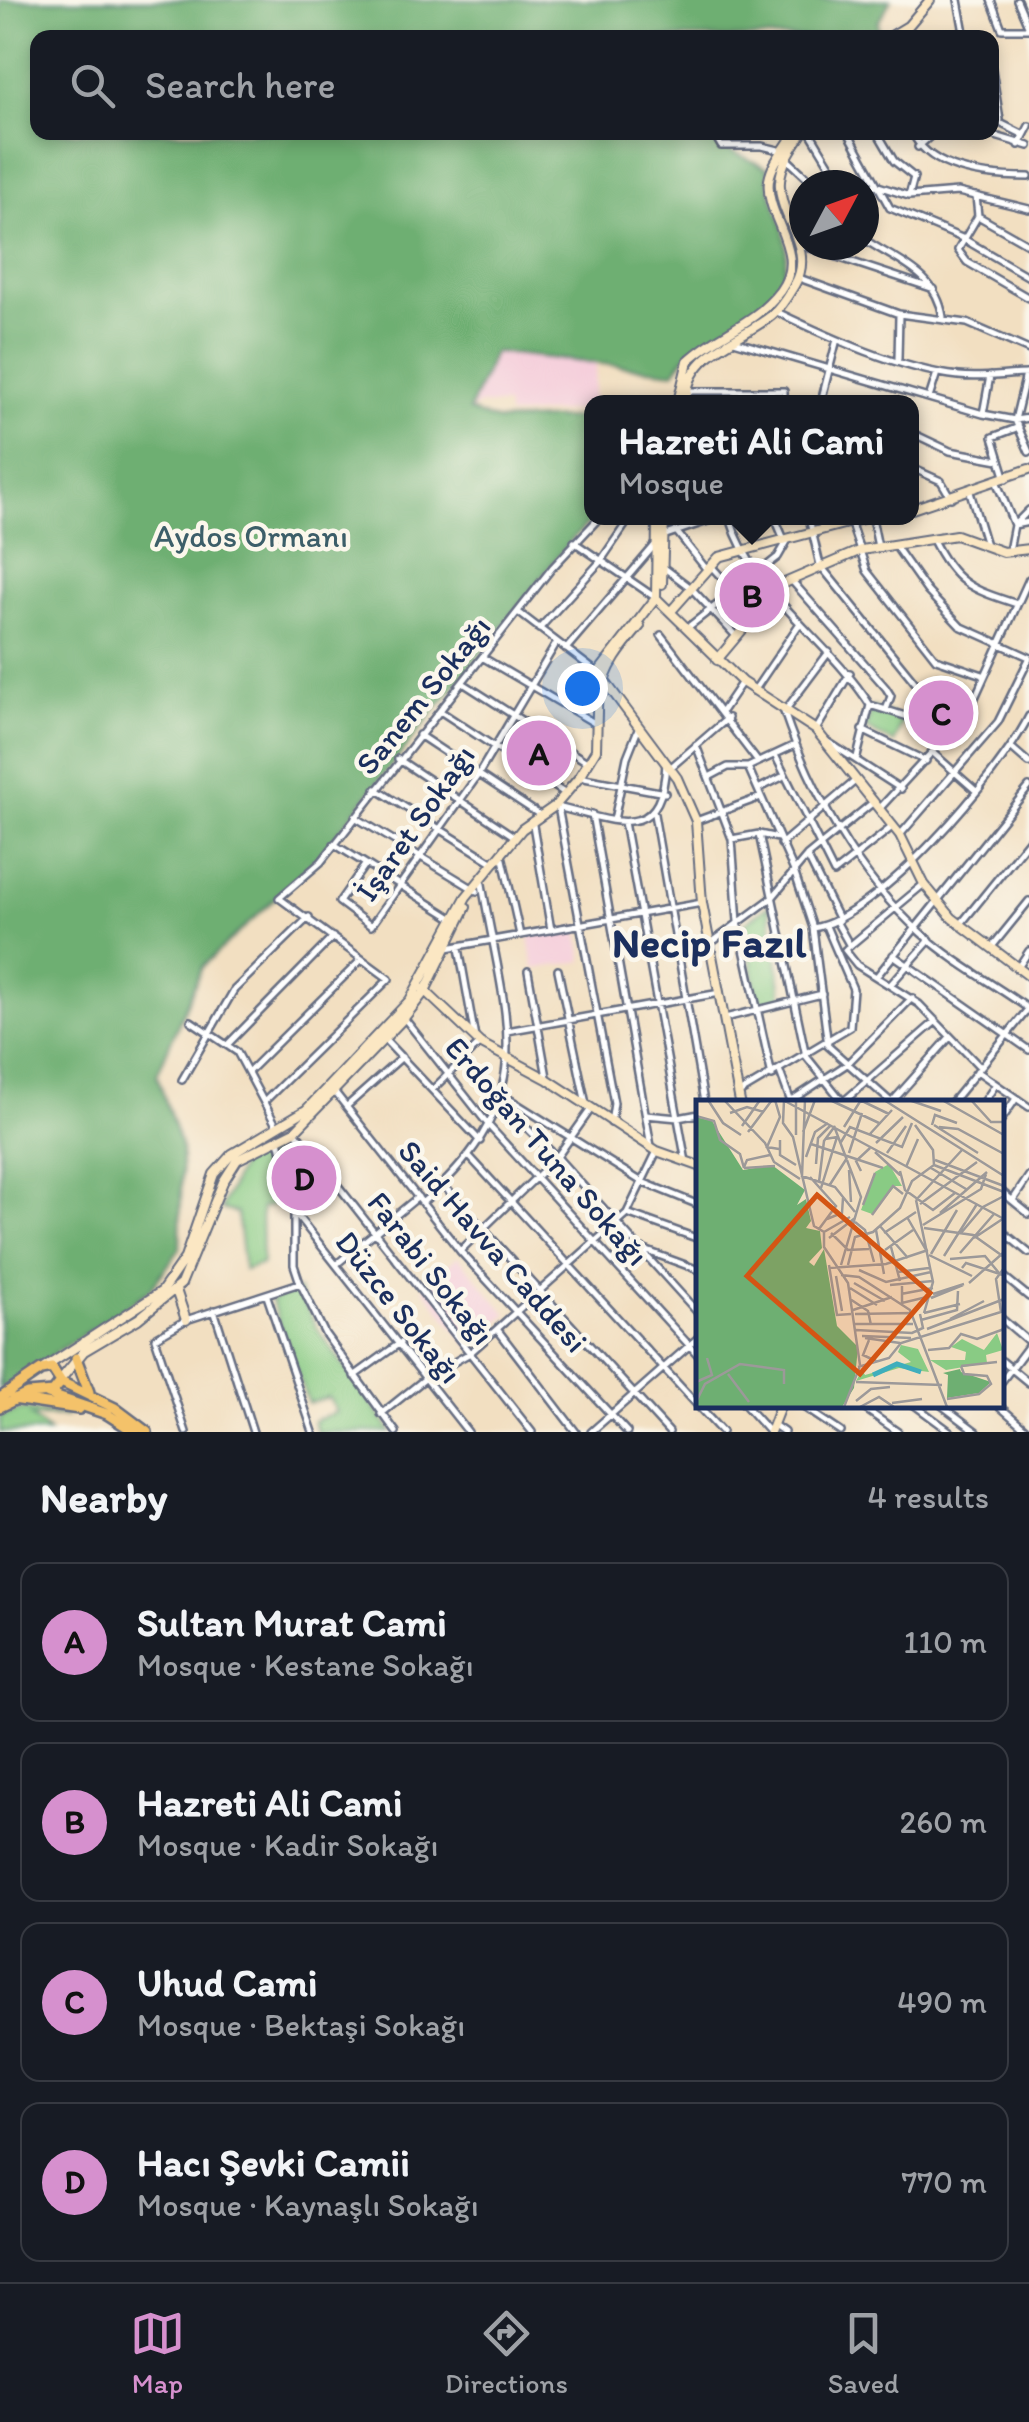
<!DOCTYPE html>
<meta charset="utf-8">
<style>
:root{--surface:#171b24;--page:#20242c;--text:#f1f3f6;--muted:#9ea1a6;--line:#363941;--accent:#d690ce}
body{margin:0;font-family:Itim,sans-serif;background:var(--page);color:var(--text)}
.compass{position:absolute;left:789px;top:170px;width:90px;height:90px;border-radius:50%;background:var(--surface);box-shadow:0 5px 15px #0003;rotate:49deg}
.you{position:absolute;left:582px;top:688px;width:35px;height:35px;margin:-25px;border:8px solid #fff;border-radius:50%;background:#1a73e8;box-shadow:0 0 0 15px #1a73e833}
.badge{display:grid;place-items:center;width:65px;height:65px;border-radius:50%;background:var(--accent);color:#111;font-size:32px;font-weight:700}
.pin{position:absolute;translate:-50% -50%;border:5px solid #fff;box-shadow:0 2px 10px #0006}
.popup{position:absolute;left:584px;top:395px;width:335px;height:130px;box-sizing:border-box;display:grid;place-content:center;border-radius:20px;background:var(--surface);filter:drop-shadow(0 2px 8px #0005);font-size:32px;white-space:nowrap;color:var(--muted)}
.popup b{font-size:38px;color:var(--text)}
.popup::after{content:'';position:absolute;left:50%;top:100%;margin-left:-20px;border:20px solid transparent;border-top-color:var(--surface)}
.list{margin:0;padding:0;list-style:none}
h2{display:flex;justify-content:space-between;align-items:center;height:130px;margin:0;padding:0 40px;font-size:42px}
h2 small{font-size:32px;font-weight:400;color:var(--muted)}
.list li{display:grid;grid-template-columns:65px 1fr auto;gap:30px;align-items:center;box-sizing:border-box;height:160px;margin:0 20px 20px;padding:0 20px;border:2px solid var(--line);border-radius:20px}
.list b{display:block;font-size:38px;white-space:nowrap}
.list p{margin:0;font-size:32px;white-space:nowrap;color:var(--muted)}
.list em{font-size:32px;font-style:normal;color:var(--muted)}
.icon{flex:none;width:55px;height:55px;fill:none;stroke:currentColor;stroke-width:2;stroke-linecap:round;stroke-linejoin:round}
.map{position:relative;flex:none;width:1029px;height:1432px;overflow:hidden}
.search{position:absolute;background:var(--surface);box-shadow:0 5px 15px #0003;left:30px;right:30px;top:30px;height:110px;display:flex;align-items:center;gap:25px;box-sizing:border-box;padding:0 35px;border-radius:20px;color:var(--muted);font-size:38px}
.sheet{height:850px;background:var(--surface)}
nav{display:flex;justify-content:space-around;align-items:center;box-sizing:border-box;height:140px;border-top:2px solid var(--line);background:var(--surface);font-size:28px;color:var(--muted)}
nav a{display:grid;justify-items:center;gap:5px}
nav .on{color:var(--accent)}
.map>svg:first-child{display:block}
</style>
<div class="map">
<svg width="1029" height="1432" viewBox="0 0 1029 1432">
<rect width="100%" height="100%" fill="#fbf7ec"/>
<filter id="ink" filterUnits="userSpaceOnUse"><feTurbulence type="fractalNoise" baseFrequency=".01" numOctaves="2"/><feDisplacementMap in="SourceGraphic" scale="20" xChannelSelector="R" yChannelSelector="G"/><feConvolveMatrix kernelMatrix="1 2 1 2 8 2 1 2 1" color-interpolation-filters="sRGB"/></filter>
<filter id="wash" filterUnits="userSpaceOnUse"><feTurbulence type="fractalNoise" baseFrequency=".0048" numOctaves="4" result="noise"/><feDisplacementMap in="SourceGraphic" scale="40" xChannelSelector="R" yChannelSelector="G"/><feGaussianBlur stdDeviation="2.25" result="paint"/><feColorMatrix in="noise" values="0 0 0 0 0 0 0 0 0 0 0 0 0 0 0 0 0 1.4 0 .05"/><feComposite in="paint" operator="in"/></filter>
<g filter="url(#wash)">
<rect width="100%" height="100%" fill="#f2dfc1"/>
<!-- built -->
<path fill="#f5cfdb" d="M 494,352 L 597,360 L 592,409 L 508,416 L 506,405 L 480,405 L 468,411 Z
M 578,927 L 583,961 L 534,969 L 529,936 Z
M 458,1256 L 507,1314 L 469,1347 L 423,1288 Z"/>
<!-- green -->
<path fill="#89cb84" stroke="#527d71" stroke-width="2.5" d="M 873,707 L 903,719 L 894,743 L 865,728 Z
M 769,905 L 783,1000 L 759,1007 L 744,924 Z
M 269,1148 L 275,1153 L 286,1203 L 261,1208 L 262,1264 L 244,1270 L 237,1213 L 221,1209 L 242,1162 Z
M 298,1289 L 316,1327 L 392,1432 L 317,1432 L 313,1421 L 336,1412 L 329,1397 L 308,1403 L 271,1300 Z
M 23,1409 L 64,1415 L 68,1416 L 31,1416 L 49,1432 L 0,1432 L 0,1416 Z"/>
<!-- forest -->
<path fill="#6eaf72" stroke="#446f68" stroke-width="2.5" d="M 0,0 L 891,0 L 878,22 L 879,38 L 38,38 L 38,132 L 715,133 L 714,143 L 768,168 C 767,195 784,218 786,244 C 791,306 734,319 694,348 C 686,354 680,364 674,372 L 494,352 L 469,411 L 498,421 L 592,417 L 595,518 L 572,539 L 317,859 L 202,967 L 157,1075 L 182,1150 L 180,1249 L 149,1291 L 0,1390 Z"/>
</g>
<g filter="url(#ink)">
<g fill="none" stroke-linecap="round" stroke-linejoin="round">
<defs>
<path id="street" d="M 958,0 L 965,38
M 991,0 L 1002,29 L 1029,29
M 1017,0 L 1029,28
M 992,69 L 1000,120 L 992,120
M 998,122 L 1022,134
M 713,132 L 721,146 L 762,146 L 783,151
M 810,132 L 842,185
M 848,132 L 890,208 L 962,238 L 1029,277
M 877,132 L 894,161 L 914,177 L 909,196
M 912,132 C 930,172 990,177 1029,177
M 982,132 L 1029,146
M 1019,145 L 1029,126
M 918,147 L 935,132
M 787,159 L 815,185
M 864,190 L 875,185 L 909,196 L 958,192 L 1029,209
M 976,196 L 978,216 L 958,250 L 967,262 L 1029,298
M 978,216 L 1029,245
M 790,222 L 804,219
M 864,239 C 897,262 936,272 943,317
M 801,245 L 934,289
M 799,278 L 899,314 L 967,323 L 1029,350
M 777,312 C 829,337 901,370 959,376 C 982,379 1006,374 1029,374
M 734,341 L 983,414 L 1015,420 L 1029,418
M 898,359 L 899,314
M 1026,374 L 1015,420 L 1029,452
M 687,391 L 784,391 L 784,402
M 929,398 L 937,373
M 821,402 L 836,343
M 983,414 L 990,376
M 912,433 L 950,451 L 999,460
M 912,468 L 941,481 L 951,498
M 1006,479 L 993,437 L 1019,427
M 997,483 L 1014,525 L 1009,551
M 970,492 L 986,545
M 1029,510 L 1014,525 L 1029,522
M 730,518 C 753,595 828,639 870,705 L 857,757
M 775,518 L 783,537
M 809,518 L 820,565 L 926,696 L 967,713
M 849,518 L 867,571 L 936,659 L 983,675
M 872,518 L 878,547
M 676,531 L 707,570
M 663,536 L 717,518
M 932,538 C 954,583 970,589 1017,604
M 574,542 L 656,598
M 896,547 L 927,591 L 960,626 L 1029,657
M 711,566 L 734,591
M 663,567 L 691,588 L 736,636
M 792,581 L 886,688 L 891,696 L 886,710
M 731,594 L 756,614
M 518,612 L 598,673
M 687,628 L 778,557 L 789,538
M 539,629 L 600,562 L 630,518
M 661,635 L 758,762
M 566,649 L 654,546
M 829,652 L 784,712 C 811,792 858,877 921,933 C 953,962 994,984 1029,1009
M 482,657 L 596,724
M 463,683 L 587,762
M 754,691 L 800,623
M 870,705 L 953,731
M 723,710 L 742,682
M 440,711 L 566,794
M 816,730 L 850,673
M 862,730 L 926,761
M 419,735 L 540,815
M 828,742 L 901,789
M 696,745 L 732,839 L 738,922 L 772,1076
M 1013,749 L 1029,763
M 932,752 L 975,790
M 775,755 L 834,873 L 892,827
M 398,759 L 515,837
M 748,767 L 794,871 L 813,928 L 828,1046 L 891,1102
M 670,768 L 728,718
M 711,776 L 728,767 L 748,767 L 795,745
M 584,778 L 665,793
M 376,789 L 494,863
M 758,789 L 782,777
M 557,807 C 616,821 662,845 666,763
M 558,807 L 614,1103 L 611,1123
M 880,808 L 968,713 L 1029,579
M 592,814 L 651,1146
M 654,814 L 704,1102
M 355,817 L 477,891
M 614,820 L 627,757 L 639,727
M 696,821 L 761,797
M 624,822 L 686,1162
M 533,825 L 551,930
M 759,834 L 806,1056 L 843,1102
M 900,835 L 998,722 L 1029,659
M 732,839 L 759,834 L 778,838
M 334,844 L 454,919
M 781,844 L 854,782
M 807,856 L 839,920
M 503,859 L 520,935
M 365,865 L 339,902 L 371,926 L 478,775 L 557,642
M 837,923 L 850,946
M 960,925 L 1029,840
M 813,928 C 876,919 1001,773 1029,716
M 711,943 L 772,898 L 807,856 L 871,804
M 447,948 L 702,903
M 459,948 L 475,1038
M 991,948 L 1029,901
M 846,949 L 924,884
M 845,950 L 857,965 L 919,1004 L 980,1067
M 893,955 L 1029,1050
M 1017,969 L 1029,951
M 558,970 L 586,1104
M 528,971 L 547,1077
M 877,976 L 1029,787
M 891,984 L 930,940
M 404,1018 L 490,1127 L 699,1356
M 725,1018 L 822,994
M 191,1021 L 237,1052 L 277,1127
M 507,1031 L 720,993
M 384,1039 L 480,1141
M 229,1043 L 333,937
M 249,1071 L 362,959
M 977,1071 L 1029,1107
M 780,1072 L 791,1102
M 182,1080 L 234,990 L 309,917
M 432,1090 L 480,1043
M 334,1091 L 460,1251 L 627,1432
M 739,1093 L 850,1027 L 853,989 L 826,926
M 503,1095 L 642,1182 L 699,1205
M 265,1101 L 389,979 L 279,898 L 321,862 L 552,568 L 599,518
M 789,1102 L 847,1064 L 912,998
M 843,1102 L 936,1021
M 892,1102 L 950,1037
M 952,1102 L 1029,1008
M 984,1102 L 994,1087
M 501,1103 L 557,1157 L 699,1314
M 347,1106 L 402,1057
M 646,1115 L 678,1118 L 699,1114
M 1002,1119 L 1015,1100
M 295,1131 L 532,1432
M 279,1139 L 294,1211 L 294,1265 L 300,1283 L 325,1334 L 396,1432
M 470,1157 L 722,1432
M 443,1185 L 669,1432
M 1002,1192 L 1029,1214
M 1013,1200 L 1029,1176
M 422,1203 C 544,1097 506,1024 482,884
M 627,1213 L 699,1239
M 296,1214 L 468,1432
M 1002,1231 L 1029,1253
M 642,1249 L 699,1270
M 460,1251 L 557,1157 L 591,1109
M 338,1263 L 418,1197
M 1002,1275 L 1029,1297
M 267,1296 L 313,1432
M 214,1310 L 253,1432
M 1002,1319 L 1029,1342
M 497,1329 L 576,1432
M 1002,1361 L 1029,1383
M 354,1376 L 400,1343
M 1002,1381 L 1029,1345
M 744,1404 L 769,1432
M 799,1404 L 841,1432
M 858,1404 L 898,1432
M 913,1404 L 951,1432
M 940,1404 L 977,1432
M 997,1404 L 1029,1432
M 381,1414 L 426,1378 L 470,1353 L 627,1213 L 657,1151
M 774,1425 L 784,1432
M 186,1432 L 155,1338 L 186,1320 L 300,1283
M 591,1432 L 699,1337"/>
<path id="secondary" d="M 888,38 L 908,26 L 930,0
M 678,402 L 688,361 C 716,334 754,325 780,291 C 809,252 764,218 769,180 C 772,162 786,148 795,132
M 686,402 C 686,352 739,342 772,315 C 782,307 789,294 795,284 C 816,248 777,216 780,181 C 781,163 793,147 803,132
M 912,509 L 1029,469
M 662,584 L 664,518
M 656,598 L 742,682 L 816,730 L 900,835 L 924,884 L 952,918 L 1029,976
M 672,610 L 719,557 L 866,518
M 717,660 L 780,585 L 861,550 L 956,535 L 1003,552 L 1029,549
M 604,680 L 677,778 L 696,821 L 702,903 L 740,1102
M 601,695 C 605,667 622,647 640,626
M 423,989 L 480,1043 L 547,1079 L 657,1151 L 699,1166
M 176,1290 L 186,1320
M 44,1368 L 162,1291 L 185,1258 L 214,1174 L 232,1154 L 306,1110 L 410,1000 L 466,897 L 522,829 L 555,806 L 578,779 L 596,750 L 598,673 L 656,598 L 657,518
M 61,1379 L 84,1351 L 138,1319 L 181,1284 L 223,1182 L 237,1160 L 295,1131 L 404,1018 L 425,991 L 466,907
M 770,1432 L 781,1404"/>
<path id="primary" d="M 76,1358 L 89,1392
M 48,1394 L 107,1414 L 135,1432
M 0,1398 L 41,1370 L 52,1368 L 61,1382 L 115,1408 L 147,1432
M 13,1399 L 79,1409
M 0,1407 L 27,1394 L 53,1392 L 61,1382"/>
</defs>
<!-- street casing -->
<use href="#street" stroke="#666d81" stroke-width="10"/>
<!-- secondary casing -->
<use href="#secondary" stroke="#666d81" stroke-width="12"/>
<!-- primary casing -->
<use href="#primary" stroke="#666d81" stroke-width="14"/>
<!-- street -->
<use href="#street" stroke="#fff" stroke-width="5"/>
<!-- secondary -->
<use href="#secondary" stroke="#fbe7c3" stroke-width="8"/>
<!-- primary -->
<use href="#primary" stroke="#f4c26a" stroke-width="9"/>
</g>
</g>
<g text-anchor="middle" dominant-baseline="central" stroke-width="9" stroke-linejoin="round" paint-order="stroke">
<!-- park labels -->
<g font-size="32" fill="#3c5e69" stroke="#fbf7ec">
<text x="251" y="536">Aydos Ormanı</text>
</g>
<!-- street labels -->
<g font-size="32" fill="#1b2f5e" stroke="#fbf7ec">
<text transform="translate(423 695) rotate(-51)">Sanem Sokağı</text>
<text transform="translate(415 823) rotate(-55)">İşaret Sokağı</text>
<text transform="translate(547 1151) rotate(49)">Erdoğan Tuna Sokağı</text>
<text transform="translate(493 1246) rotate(49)">Said Havva Caddesi</text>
<text transform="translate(431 1268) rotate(52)">Farabi Sokağı</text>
<text transform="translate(399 1307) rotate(52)">Düzce Sokağı</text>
</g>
<!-- district labels -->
<g font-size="42" font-weight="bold" fill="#1b2f5e" stroke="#fbf7ec">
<text x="709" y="942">Necip Fazıl</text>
</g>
</g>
<!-- overview -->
<g transform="translate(696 1100)">
<rect width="308" height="308" fill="#f2dfc1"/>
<path d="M 193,64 L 206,86 L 199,86 L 176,114 L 165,110 L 179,72 ZM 301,233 L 307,250 L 290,255 L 291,263 L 250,270 L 234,260 L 269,260 L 270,252 L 255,247 L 266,239 L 288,250 ZM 205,245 L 222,249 L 233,272 L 203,268 L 160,281 L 166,270 L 169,275 L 215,262 L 202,252 Z" fill="#89cb84"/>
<path d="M 0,17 L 16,21 L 47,70 L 76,65 L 109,90 L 101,105 L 110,99 L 115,121 L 110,128 L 124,131 L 126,148 L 113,162 L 118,166 L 128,149 L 141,226 L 162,247 L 158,288 L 146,307 L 0,306 ZM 264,269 L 265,272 L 295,282 L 283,293 L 251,298 L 252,275 L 247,273 Z" fill="#6eaf72"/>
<path fill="none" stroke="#3faebc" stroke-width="5" d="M 177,275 L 201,264 L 225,272"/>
<path fill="none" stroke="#9c9999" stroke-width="2.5" d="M 12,0 L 27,23 L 45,35M 28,0 L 69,43 L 78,62 L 104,79M 79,0 L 84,17 L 71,47 L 83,49M 87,0 L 308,119M 88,0 L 87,23 L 97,37 L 118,126 L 128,132 L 128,147 L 152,183 L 164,265M 109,0 L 106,76 L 139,87 L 159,112M 134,0 L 183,23M 164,0 L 193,14M 188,0 L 308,76M 213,0 L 245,11M 246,0 L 308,35M 275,0 L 295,22 L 308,22M 34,13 L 51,7 L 68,12M 0,16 L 18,21 L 24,40 L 44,54 L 48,68M 236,25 L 239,15 L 261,23M 238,25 L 282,53M 46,26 L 64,0M 138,26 L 165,97 L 145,165M 148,27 L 165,0M 243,27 L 262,29 L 308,54M 52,32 L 76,0M 107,32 L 119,0M 100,35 L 100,0M 173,35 L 196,10M 84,40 L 84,55 L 100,65M 145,42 L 154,27 L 206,47 L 216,23M 180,43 L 207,17M 115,44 L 187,68M 179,52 L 204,75M 153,53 L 166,13M 191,53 L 210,26M 110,57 L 119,32 L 132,23M 239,60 L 308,86M 120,64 L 122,38 L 134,26M 238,65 L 308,92M 48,67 L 51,60 L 74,55M 210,67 L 222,39M 48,68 L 79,66M 235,68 L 270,89M 153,70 L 155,102M 165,71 L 160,61 L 174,48M 204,71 L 209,90 L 237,110 L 259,93M 114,77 L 140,106 L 123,129M 123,82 L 128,41 L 139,26M 133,86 L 151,58M 125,88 L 141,37 L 129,39M 220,100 L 237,182 L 228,213M 220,100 L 266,50M 224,104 L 281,62M 167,105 L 179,73M 244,113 L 291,72M 176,115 L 197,86 L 207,94M 211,117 L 230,150M 131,119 L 146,113 L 147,98M 159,122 L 169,130 L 178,162M 183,125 L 212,158M 227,125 L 285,89 L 290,74M 228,128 L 277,135 L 308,157M 180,130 L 188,174M 128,132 L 154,117M 135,133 L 152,150 L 173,149M 188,133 L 220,112M 265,133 L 287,107 L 308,96M 133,138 L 159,118M 278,138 L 308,118M 195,147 L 204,181M 189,150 L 217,130M 264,153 L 298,114M 235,154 L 261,110M 233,155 L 276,176M 248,156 L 281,104M 254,159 L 289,156 L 303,173M 133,165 L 141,215 L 155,214M 152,165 L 159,137 L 177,132 L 204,108 L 216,81 L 238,65 L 237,50 L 219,25M 133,168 L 190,164 L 232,150M 266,168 L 270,163 L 307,175M 163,170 L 190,182 L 235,172M 202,172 L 233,168M 145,175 L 163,177 L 214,210 L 251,307M 140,176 L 146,211M 158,183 L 189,201M 273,183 L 307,153M 194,185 L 237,181M 206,186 L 206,203 L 235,196M 154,188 L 181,205M 205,194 L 237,188M 237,194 L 268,184M 235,198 L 267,185M 154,199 L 172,211 L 175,225M 157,210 L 196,197M 305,212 L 300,179 L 308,168M 228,213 L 264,204M 159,214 L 216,213M 254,219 L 288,201M 225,220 L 261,210 L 262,191M 159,224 L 217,224M 231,229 L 308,199M 160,230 L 216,233 L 227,228 L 224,214M 166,236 L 215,238M 169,238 L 204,243M 173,240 L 167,255 L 180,261M 232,250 L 253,248 L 265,234 L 281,239 L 308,229M 265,266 L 301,262M 162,267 L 193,258 L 205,243 L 308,211M 32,274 L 53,302M 0,282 L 16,275 L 11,258M 160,282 L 246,285M 251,299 L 283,294 L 295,284 L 291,276 L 268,274 L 265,266M 160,301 L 175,289 L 194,287M 0,302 L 9,284 L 44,264 L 88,270 L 88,284M 196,303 L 226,299M 148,307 L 164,266M 164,307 L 183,297 L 198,307"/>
<path fill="#d45514" fill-opacity="0.15" stroke="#d45514" stroke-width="5" d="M 121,95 L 234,193 L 164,274 L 51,176 Z"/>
<rect width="308" height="308" fill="none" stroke="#1b2f5e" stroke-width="5"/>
</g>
</svg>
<svg class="compass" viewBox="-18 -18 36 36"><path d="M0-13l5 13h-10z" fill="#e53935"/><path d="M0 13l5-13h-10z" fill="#9ea1a6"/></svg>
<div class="you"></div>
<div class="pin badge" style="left:539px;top:753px">A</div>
<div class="pin badge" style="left:752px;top:595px">B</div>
<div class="popup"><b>Hazreti Ali Cami</b>Mosque</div>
<div class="pin badge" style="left:941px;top:713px">C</div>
<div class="pin badge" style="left:304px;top:1178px">D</div>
<div class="search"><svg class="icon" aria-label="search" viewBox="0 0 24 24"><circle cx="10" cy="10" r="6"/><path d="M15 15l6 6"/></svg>Search here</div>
</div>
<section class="sheet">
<h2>Nearby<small>4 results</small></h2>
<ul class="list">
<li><span class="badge">A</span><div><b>Sultan Murat Cami</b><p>Mosque · Kestane Sokağı</p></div><em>110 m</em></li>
<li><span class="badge">B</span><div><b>Hazreti Ali Cami</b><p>Mosque · Kadir Sokağı</p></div><em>260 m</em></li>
<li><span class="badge">C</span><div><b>Uhud Cami</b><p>Mosque · Bektaşi Sokağı</p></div><em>490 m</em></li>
<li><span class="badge">D</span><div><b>Hacı Şevki Camii</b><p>Mosque · Kaynaşlı Sokağı</p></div><em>770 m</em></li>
</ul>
</section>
<nav>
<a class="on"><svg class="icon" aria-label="map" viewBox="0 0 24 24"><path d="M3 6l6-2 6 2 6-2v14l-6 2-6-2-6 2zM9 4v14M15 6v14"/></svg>Map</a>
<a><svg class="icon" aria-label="directions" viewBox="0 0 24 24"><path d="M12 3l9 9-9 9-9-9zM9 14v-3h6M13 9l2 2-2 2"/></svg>Directions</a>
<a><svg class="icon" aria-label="saved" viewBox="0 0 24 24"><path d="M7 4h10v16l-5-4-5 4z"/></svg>Saved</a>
</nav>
